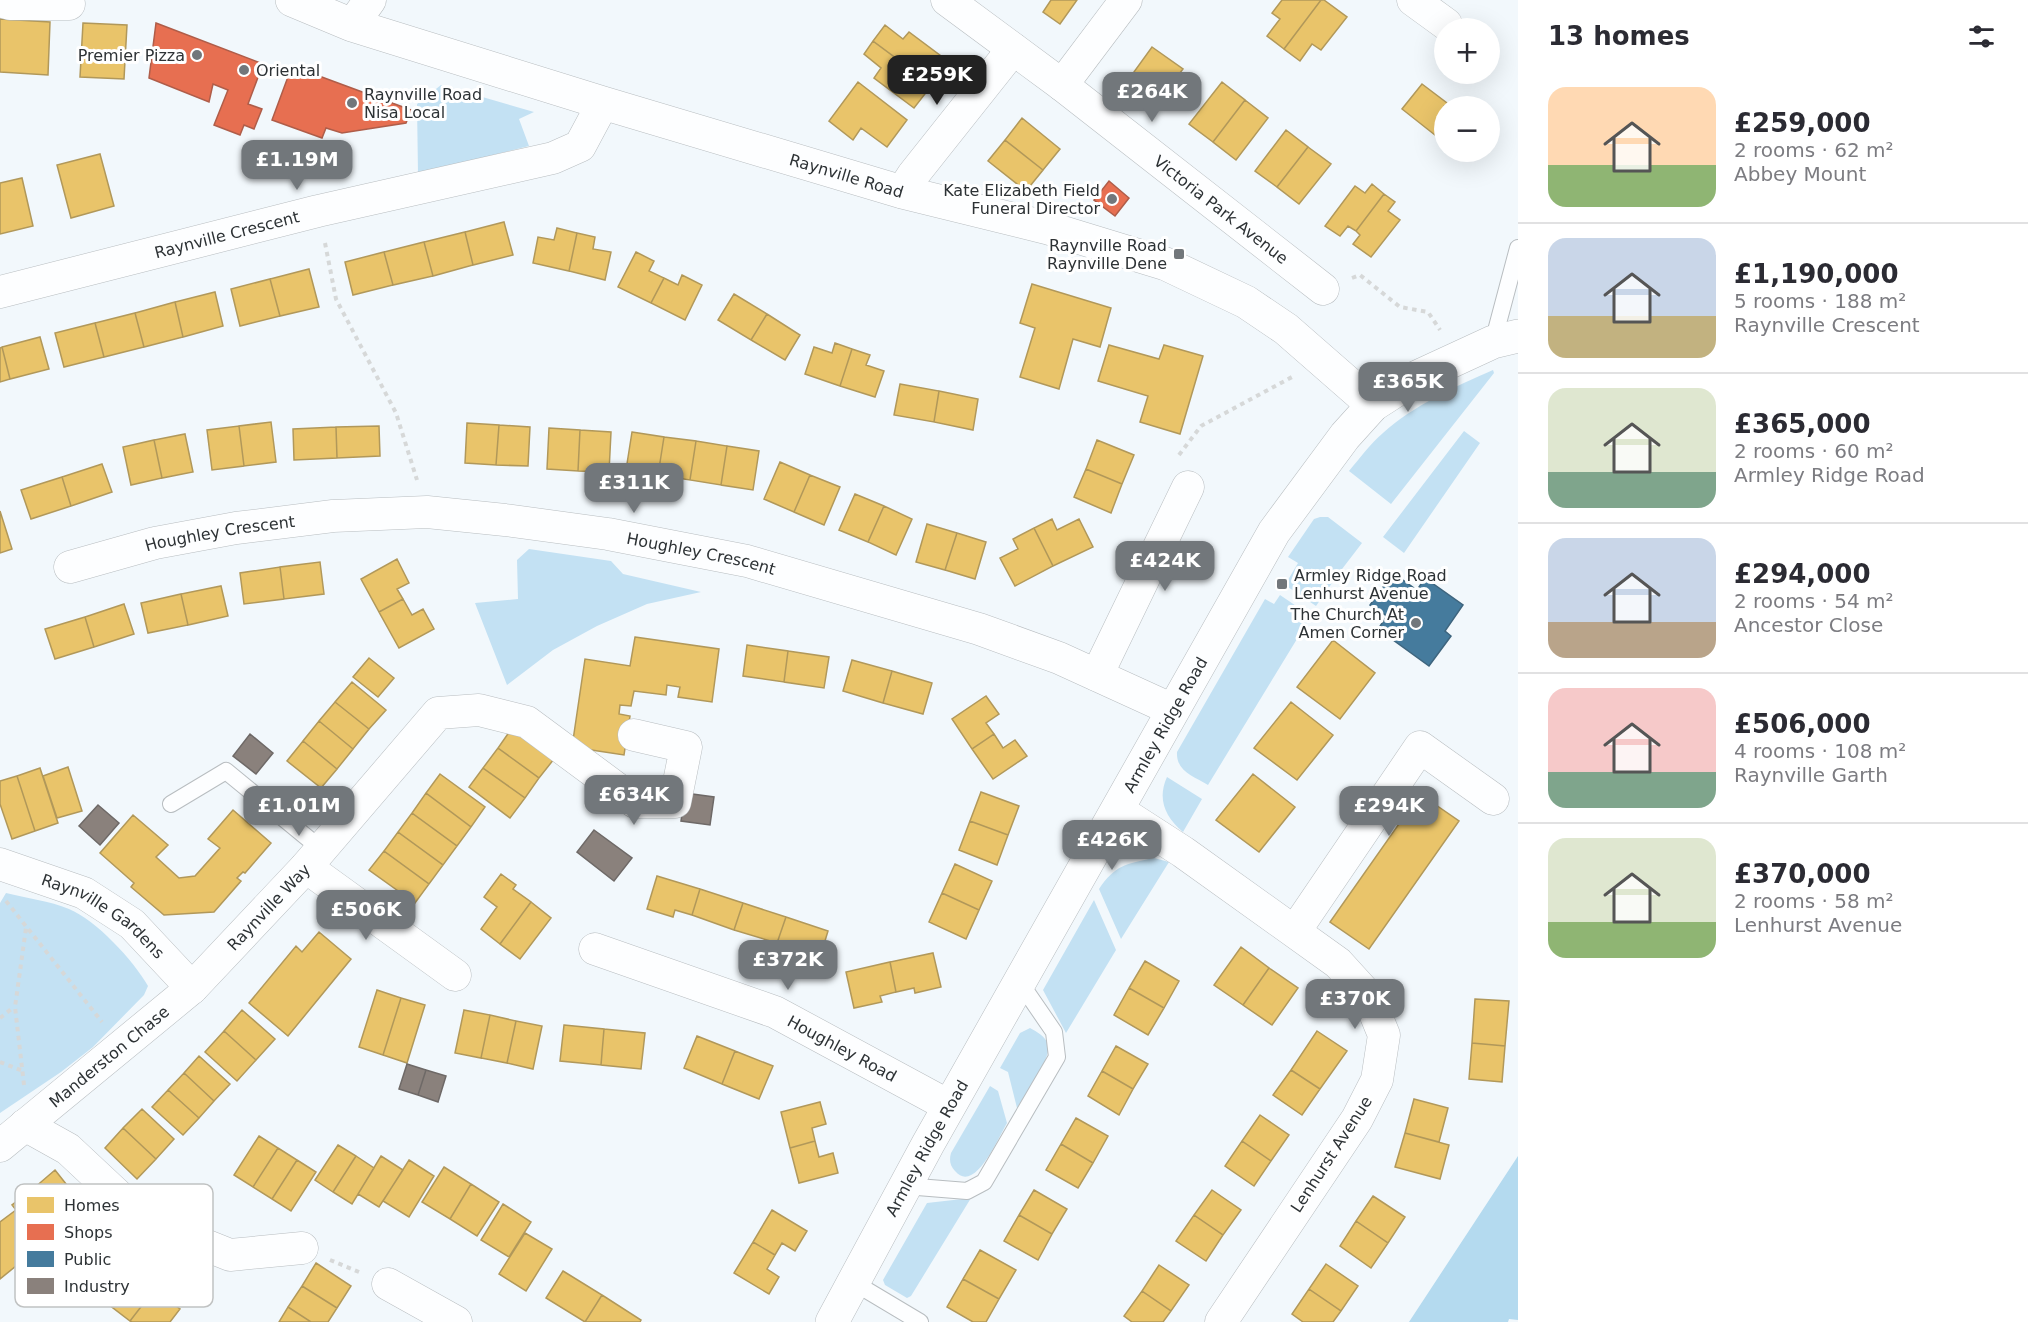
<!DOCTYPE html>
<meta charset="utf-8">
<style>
:root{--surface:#fff;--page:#f7f7f7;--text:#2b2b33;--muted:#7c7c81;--line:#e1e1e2;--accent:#72777b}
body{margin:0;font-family:"DejaVu Sans",sans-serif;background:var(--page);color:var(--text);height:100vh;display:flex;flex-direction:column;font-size:22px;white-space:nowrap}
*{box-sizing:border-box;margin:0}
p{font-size:20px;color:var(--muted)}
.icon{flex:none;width:33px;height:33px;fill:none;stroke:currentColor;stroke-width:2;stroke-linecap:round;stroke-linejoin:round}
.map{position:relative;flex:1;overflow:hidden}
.drawer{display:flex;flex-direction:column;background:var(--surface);width:510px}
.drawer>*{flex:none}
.tools{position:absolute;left:1434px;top:18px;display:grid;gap:12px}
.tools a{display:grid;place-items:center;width:66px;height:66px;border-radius:50%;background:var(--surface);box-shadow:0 6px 24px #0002;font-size:30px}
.price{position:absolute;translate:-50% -51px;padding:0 14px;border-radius:12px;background:var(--accent);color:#fff;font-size:20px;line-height:39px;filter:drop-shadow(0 2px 3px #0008)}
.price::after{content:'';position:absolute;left:50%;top:36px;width:18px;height:14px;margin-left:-9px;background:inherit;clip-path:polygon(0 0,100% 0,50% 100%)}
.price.current{background:#222;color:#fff}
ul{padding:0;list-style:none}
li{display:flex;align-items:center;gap:18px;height:150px;padding:0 30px}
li+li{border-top:2px solid var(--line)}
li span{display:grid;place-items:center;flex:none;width:168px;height:120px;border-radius:18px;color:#555}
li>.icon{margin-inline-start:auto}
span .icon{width:72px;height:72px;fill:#fffc;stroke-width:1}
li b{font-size:26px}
h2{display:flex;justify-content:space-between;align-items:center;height:72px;padding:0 30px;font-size:26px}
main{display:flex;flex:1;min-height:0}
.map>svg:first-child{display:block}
.green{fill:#c3e1f3}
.forest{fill:#b4daef}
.homes{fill:#e9c46a;stroke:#b1985a;stroke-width:1.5}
.shops{fill:#e76f51;stroke:#af5d49;stroke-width:1.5}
.public{fill:#457b9d;stroke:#3e657e;stroke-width:1.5}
.industry{fill:#8a817c;stroke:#6e6967;stroke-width:1.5}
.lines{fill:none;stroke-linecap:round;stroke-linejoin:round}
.lane-casing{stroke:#b8bdc0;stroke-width:18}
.street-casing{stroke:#b8bdc0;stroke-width:33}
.secondary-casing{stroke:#b8bdc0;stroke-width:34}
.path{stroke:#d6d8d8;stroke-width:4;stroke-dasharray:4.5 4.5;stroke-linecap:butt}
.lane{stroke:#fdfeff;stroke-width:16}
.street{stroke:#fdfeff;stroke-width:32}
.secondary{stroke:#fdfeff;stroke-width:33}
.poi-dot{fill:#72777b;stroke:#fff;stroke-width:2}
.labels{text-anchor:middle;stroke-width:6;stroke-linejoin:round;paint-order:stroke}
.poi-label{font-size:16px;fill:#2d3235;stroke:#fff;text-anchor:end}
.street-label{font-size:16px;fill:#2d3235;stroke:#fff}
.key{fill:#fff;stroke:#c0c2c2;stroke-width:1.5}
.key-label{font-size:16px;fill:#2d3235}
</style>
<main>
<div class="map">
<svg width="1518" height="1322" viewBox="0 0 1518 1322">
<rect width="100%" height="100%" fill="#f2f8fc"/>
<path class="green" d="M441 85 534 112 519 119 529 146 418 174 417 104Z
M1493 370 1494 373 1391 504 1349 471C1360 458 1370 444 1383 433 1411 407 1458 385 1493 370Z
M1464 431 1480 443 1404 553 1383 537Z
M1320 517H1328L1362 543 1339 573 1316 606 1285 585 1298 563 1288 557 1314 519Z
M529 549 611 561 623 574 701 592 647 604 597 626 553 650 507 685 475 603 518 599 517 560Z
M1280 595 1311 616 1208 785C1194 776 1176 772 1177 752L1265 599 1274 604Z
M1167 777 1202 799 1183 832C1165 817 1157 799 1167 777Z
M1154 858 1169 862 1121 939 1099 889C1115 865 1126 864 1154 858Z
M6 893C26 898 50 901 69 909 96 920 133 960 148 986L144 995 93 1047 61 1072 0 1113V903Z
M1094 900 1116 950 1066 1033 1043 990Z
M1030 1028C1037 1032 1045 1036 1048 1044 1052 1058 1025 1095 1017 1108L1008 1072 1000 1068 1020 1033Z
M990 1086 998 1091 1007 1123C999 1136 975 1195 955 1171 950 1166 949 1160 951 1153Z
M971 1198 911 1296 907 1298 885 1285 883 1280 927 1203Z"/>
<path class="forest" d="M1518 1156V1320L1509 1319 1508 1322H1409Z"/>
<path class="homes" d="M1051 0H1077L1060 24 1043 12Z
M1282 0H1321L1284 49 1267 36 1280 19 1272 13Z
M1321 0H1324L1347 17 1321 50 1312 44 1300 61 1284 49Z
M0 19 50 22 48 75 0 72Z
M83 23 127 25 124 79 80 77Z
M885 25 903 39 909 32 949 62 932 85 873 41Z
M873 41 932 85 914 108 874 78 881 68 864 54Z
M1152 47 1183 69 1161 98 1131 76Z
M858 82 907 120 887 147 861 128 853 140 829 121Z
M1222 82 1245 100 1213 142 1189 124Z
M1422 84 1451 106H1444V133L1440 139 1402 109Z
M1245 100 1268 118 1236 160 1213 142Z
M1022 118 1060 149 1043 170 1005 140Z
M1286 130 1308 147 1277 187 1255 171Z
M1005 140 1043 170 1026 191 988 161Z
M1308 147 1331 164 1299 204 1277 187Z
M100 154 114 206 71 218 57 165Z
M22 178 33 226 0 234V183Z
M1372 184 1384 194 1356 231 1348 226 1340 236 1325 226 1355 186 1365 193Z
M1384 194 1395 202 1388 211 1400 220 1371 257 1353 244 1360 235 1356 231Z
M504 222 513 255 473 265 465 232Z
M557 228 577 233 569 271 533 263 538 237 554 240Z
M465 232 473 265 433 276 424 242Z
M577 233 595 237 593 249 611 252 605 280 569 271Z
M424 242 433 276 393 285 384 252Z
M384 252 393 285 353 295 345 262Z
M636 252 654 261 649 271 664 278 651 303 618 287Z
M309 269 319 307 280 316 270 279Z
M682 275 702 285 685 320 651 303 664 278 678 285Z
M270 279 280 316 240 326 231 289Z
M1032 284 1111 308 1100 347 1073 339 1059 389 1020 377 1035 328 1020 323Z
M215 292 223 326 183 337 175 302Z
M734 294 767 314 751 340 718 320Z
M175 302 183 337 144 347 135 313Z
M135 313 144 347 104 357 95 323Z
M767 314 800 335 785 360 751 340Z
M95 323 104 357 64 367 55 333Z
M40 337 49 369 10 379 2 347Z
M835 343 852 349 840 386 805 374 814 347 832 353Z
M1109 345 1159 359 1164 345 1203 356 1180 434 1140 422 1148 396 1098 381Z
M2 347 10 379 0 382V348Z
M852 349 870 355 866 365 884 371 875 397 840 386Z
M900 384 939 391 934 422 894 415Z
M939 391 978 399 973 430 934 422Z
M271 422 276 462 244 466 239 426Z
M467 423 499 425 496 465 465 463Z
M499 425 530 427 528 466 496 465Z
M239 426 244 466 212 470 207 430Z
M379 426 380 456 337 458 336 427Z
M336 427 337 458 294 460 293 429Z
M549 428 580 430 578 471 547 469Z
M580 430 611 432 609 472 578 471Z
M632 432 664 437 658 475 626 470Z
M185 434 193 472 162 478 154 440Z
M664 437 696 441 690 480 658 475Z
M154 440 162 478 131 485 123 447Z
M1097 440 1134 455 1122 484 1086 469Z
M696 441 727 446 721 485 690 480Z
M727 446 759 451 753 490 721 485Z
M780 462 810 475 794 512 764 499Z
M102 464 112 492 71 506 62 477Z
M1086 469 1122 484 1111 513 1074 497Z
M810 475 840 487 824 525 794 512Z
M62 477 71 506 31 519 21 490Z
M855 494 884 506 868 542 839 530Z
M884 506 912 519 896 555 868 542Z
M0 511 12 549 0 553Z
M1052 519 1057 530 1079 519 1093 547 1053 566 1034 528Z
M927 524 957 533 945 570 916 562Z
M1034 528 1053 566 1015 586 1000 558 1018 549 1013 539Z
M957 533 986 542 975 579 945 570Z
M397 559 409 583 397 589 403 599 379 612 361 579Z
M320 562 324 594 284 599 280 567Z
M280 567 284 599 244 604 240 573Z
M221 586 228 616 188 625 181 594Z
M181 594 188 625 148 633 141 603Z
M403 599 412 615 423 609 434 629 399 648 379 612Z
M124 604 134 634 94 647 85 617Z
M85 617 94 647 55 659 45 629Z
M635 637 719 649 712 702 678 697 680 687 667 685 666 695 634 691 631 706 620 705 619 714 630 716 624 755 572 747 585 659 630 666Z
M1333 640 1375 673 1340 719 1297 687Z
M747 645 788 651 784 682 743 676Z
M788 651 829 657 824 688 784 682Z
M369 658 394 678 378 697 353 677Z
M852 660 892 671 883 703 843 691Z
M892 671 932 683 923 714 883 703Z
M352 682 386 710 369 729 335 702Z
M986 696 999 714 986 723 994 734 972 749 952 719Z
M335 702 369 729 353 749 319 721Z
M1291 702 1333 735 1297 780 1254 748Z
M319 721 353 749 337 769 303 741Z
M512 728 554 759 539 778 498 748Z
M994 734 1003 748 1015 740 1027 756 993 779 972 749Z
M303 741 337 769 321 788 287 761Z
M498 748 539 778 525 798 483 768Z
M68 767 82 811 57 818 43 776Z
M40 768 58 823 35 831 17 776Z
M483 768 525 798 510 818 469 787Z
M440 774 485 807 471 827 426 793Z
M1253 774 1295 807 1259 852 1216 820Z
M17 776 35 831 12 839 0 804V781Z
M981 792 1019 806 1008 835 970 821Z
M426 793 471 827 457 846 412 813Z
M1420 794 1459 821 1369 949 1330 922Z
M233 810 271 843 245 873 243 872 237 878 241 881 214 912 164 915 131 887 134 883 100 853 133 815 168 845 156 857 179 878 195 876 220 848 208 839Z
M412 813 457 846 443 865 398 832Z
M970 821 1008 835 997 865 959 850Z
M398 832 443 865 429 884 384 851Z
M384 851 429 884 415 903 369 870Z
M955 864 992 881 979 910 942 893Z
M501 874 516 885 513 889 531 902 500 944 481 929 497 907 484 897Z
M657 876 700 889 692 915 675 910 673 917 647 909Z
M700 889 743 903 734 930 692 915Z
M942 893 979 910 966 939 929 922Z
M531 902 551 918 520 959 500 944Z
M743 903 786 917 777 943 734 930Z
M786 917 828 931 818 964 790 955 792 948 777 943Z
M319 932 351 959 288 1036 249 1003 296 946 302 952Z
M1241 947 1269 968 1243 1005 1214 985Z
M933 953 941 987 915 993 914 988 896 992 890 962Z
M1145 961 1179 981 1164 1008 1129 988Z
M890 962 896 992 880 996 882 1002 854 1008 846 972Z
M1269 968 1298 988 1272 1025 1243 1005Z
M1129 988 1164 1008 1148 1035 1114 1015Z
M377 990 401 998 383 1055 359 1047Z
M401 998 425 1005 407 1063 383 1055Z
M1475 999 1509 1001 1505 1046 1472 1043Z
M242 1010 275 1039 256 1060 224 1031Z
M464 1010 490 1015 481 1058 455 1053Z
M490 1015 516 1021 507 1063 481 1058Z
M516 1021 542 1026 533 1069 507 1063Z
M564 1025 604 1029 601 1065 560 1061Z
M604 1029 645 1033 641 1069 601 1065Z
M224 1031 256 1060 237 1081 205 1052Z
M1317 1031 1347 1051 1320 1089 1291 1070Z
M697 1036 735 1051 722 1084 684 1068Z
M1472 1043 1505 1046 1502 1082 1469 1079Z
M1116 1046 1148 1064 1133 1089 1102 1071Z
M735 1051 773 1066 759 1099 722 1084Z
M199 1056 230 1084 214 1101 184 1073Z
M1291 1070 1320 1089 1302 1115 1273 1095Z
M1102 1071 1133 1089 1119 1115 1088 1096Z
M184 1073 214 1101 199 1118 168 1090Z
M168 1090 199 1118 183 1135 152 1107Z
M1414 1099 1448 1108 1439 1142 1405 1133Z
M820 1102 826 1124 812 1128 815 1141 790 1148 781 1112Z
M142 1109 174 1139 156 1159 123 1128Z
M1260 1115 1289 1135 1271 1161 1242 1141Z
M1076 1118 1108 1136 1093 1163 1061 1144Z
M123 1128 156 1159 137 1179 105 1148Z
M1405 1133 1449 1145 1440 1179 1395 1167Z
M259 1136 278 1148 253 1187 234 1175Z
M815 1141 819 1157 833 1153 838 1173 799 1183 790 1148Z
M1242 1141 1271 1161 1254 1186 1225 1166Z
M1061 1144 1093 1163 1078 1188 1046 1170Z
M338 1145 356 1156 333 1192 315 1180Z
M278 1148 297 1160 272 1199 253 1187Z
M356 1156 374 1168 352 1204 333 1192Z
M381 1156 403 1170 379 1207 358 1194Z
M297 1160 316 1172 291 1211 272 1199Z
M409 1160 434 1176 409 1217 383 1201Z
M444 1167 471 1184 450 1219 422 1202Z
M55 1170 82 1204 60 1221 34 1188Z
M471 1184 499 1202 477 1236 450 1219Z
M34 1188 60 1221 38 1238 12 1205Z
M1034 1190 1067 1209 1052 1234 1019 1215Z
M1212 1190 1241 1210 1223 1235 1194 1215Z
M1373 1196 1405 1217 1388 1243 1356 1221Z
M503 1204 531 1222 509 1257 481 1240Z
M16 1210 43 1244 0 1279V1222Z
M772 1210 807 1231 795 1251 782 1243 775 1255 753 1242Z
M1019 1215 1052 1234 1038 1260 1004 1241Z
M1194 1215 1223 1235 1206 1261 1176 1241Z
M1356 1221 1388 1243 1371 1268 1340 1246Z
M525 1233 552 1249 526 1291 499 1274Z
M753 1242 775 1255 767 1269 779 1277 769 1294 734 1273Z
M980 1250 1016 1270 999 1299 963 1279Z
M316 1263 351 1286 337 1308 302 1286Z
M1326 1264 1358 1286 1341 1311 1309 1289Z
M1159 1265 1189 1285 1171 1311 1142 1291Z
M128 1270 154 1290 130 1321 104 1301Z
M563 1271 602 1295 585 1322 546 1298Z
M963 1279 999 1299 986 1322H973L947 1307Z
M302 1286 337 1308 328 1322H311L288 1307Z
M1309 1289 1341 1311 1333 1322H1303L1292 1314Z
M154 1290 180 1309 170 1322H132L130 1321Z
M1142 1291 1171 1311 1163 1322H1132L1124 1316Z
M602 1295 641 1320 640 1322H585Z
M288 1307 311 1322H279Z"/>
<path class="shops" d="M156 23 263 64 248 104 262 109 254 129 244 125 240 135 214 125 228 90 213 84 209 102 149 78Z
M292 66 411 110 406 123 342 133 326 128 322 138 272 120Z
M1109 181 1129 198 1115 216 1094 200Z"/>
<path class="public" d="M1393 573 1417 590 1425 578 1463 605 1445 631 1451 636 1429 666 1378 629 1387 616 1370 605Z"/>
<path class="industry" d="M250 734 273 753 256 774 233 756Z
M685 793 714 797 710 825 681 821Z
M98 805 119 823 100 845 79 826Z
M594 830 632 858 614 881 577 852Z
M407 1064 426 1070 418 1095 399 1089Z
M426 1070 446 1076 438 1102 418 1095Z"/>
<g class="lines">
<g class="lane-casing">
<path id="lane" d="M1493 342 1518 248
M171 804 226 771 321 849
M905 1186 967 1191 984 1182 1057 1057 1054 1032 1019 981
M853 1282 920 1322"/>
</g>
<g class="street-casing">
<g id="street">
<path id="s1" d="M947 0 1062 85 1323 289"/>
<path d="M1413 0 1446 24"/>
<path d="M0 1 10 4H69"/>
<path d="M352 25 370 0"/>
<path d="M1062 85 1126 0"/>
<path d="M902 192 913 175 1013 49"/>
<path id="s2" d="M0 292 318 211 553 158 580 146 603 103"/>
<path id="s3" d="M70 567 155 543 236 528 333 516 427 512 505 520 608 534 747 561 979 629 1059 658 1173 710"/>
<path d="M1097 675 1188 487"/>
<path d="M1118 810 1183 852 1338 963 1368 996 1384 1035 1377 1080 1357 1119 1221 1322"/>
<path id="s4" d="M0 864 84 893 132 924 192 988"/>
<path d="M306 867 455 975"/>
<path d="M1295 931 1420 747 1493 799"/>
<path id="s5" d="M595 949 775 1012 949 1106"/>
<path d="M25 1125 68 1149 145 1221 230 1255 302 1248"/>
<path id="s6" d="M0 1146 192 988 306 867 438 713 479 710 527 722 635 802H675L686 747 634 735"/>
<path d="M388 1284 456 1322"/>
</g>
</g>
<g class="secondary-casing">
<g id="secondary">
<path id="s7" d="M292 0 352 25 603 103 902 192 1048 228 1166 264 1246 302 1286 329 1373 405"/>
<path id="s8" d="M832 1322 928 1144 1274 532 1345 436 1373 405 1415 378 1493 342 1518 336"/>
</g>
</g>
<path class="path" d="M325 243 336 299 396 413 417 480
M1352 278 1360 275 1400 307 1428 312 1440 330
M1179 455 1201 426 1292 377
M6 901 102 1022
M0 1018 14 1007
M0 1062 23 1071
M24 1085 15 1007 26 928
M330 1260 359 1272"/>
<use href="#lane" class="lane"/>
<use href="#street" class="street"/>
<use href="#secondary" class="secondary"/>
</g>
<g class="poi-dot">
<circle cx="197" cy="55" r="6"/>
<circle cx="244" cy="70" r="6"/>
<circle cx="352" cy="103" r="6"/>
<circle cx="1112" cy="199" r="6"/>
<rect x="1173" y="248" width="12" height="12" rx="3"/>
<rect x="1276" y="578" width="12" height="12" rx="3"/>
<circle cx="1416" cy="623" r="6"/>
</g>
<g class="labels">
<g class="poi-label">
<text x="185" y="61">Premier Pizza</text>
<text x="256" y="76" text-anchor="start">Oriental</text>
<text x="364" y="100" text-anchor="start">Raynville Road<tspan x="364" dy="18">Nisa Local</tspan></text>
<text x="1100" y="196">Kate Elizabeth Field<tspan x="1100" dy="18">Funeral Director</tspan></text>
<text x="1167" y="251">Raynville Road<tspan x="1167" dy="18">Raynville Dene</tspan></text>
<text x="1294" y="581" text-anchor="start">Armley Ridge Road<tspan x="1294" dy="18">Lenhurst Avenue</tspan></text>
<text x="1404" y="620">The Church At<tspan x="1404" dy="18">Amen Corner</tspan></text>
</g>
<g class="street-label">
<text dy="6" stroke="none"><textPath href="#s7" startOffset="582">Raynville Road</textPath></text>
<text dy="6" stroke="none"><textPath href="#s1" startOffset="345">Victoria Park Avenue</textPath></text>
<text dy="6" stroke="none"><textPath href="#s2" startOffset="234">Raynville Crescent</textPath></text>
<text dy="6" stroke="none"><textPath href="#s3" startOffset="154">Houghley Crescent</textPath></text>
<text dy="6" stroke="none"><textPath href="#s3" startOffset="640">Houghley Crescent</textPath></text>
<text dy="6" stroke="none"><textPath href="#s8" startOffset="684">Armley Ridge Road</textPath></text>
<text dy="6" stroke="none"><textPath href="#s6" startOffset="360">Raynville Way</textPath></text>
<text dy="6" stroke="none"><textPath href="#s4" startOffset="117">Raynville Gardens</textPath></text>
<text dy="6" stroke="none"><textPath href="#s5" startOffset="267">Houghley Road</textPath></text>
<text dy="6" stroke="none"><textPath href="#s6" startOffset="141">Manderston Chase</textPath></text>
<text dy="6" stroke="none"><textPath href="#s8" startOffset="198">Armley Ridge Road</textPath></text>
<text transform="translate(1331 1154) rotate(-57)" y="6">Lenhurst Avenue</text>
</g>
</g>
<rect x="15" y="1184" width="198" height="123" rx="9" class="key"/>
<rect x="27" y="1197" width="27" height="16" fill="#e9c46a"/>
<rect x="27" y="1224" width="27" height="16" fill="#e76f51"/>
<rect x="27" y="1251" width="27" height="16" fill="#457b9d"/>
<rect x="27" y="1278" width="27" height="16" fill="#8a817c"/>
<g class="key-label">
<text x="64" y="1211">Homes</text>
<text x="64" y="1238">Shops</text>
<text x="64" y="1265">Public</text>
<text x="64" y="1292">Industry</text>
</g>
</svg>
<div class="tools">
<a>+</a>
<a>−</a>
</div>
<b class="price current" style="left:937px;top:106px">£259K</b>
<b class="price" style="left:1152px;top:123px">£264K</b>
<b class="price" style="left:297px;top:191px">£1.19M</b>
<b class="price" style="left:1408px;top:413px">£365K</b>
<b class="price" style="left:634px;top:514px">£311K</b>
<b class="price" style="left:1165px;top:592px">£424K</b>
<b class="price" style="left:634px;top:826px">£634K</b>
<b class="price" style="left:299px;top:837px">£1.01M</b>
<b class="price" style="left:1389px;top:837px">£294K</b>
<b class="price" style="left:1112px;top:871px">£426K</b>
<b class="price" style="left:366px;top:941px">£506K</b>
<b class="price" style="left:788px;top:991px">£372K</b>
<b class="price" style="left:1355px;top:1030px">£370K</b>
</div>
<section class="drawer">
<h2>13 homes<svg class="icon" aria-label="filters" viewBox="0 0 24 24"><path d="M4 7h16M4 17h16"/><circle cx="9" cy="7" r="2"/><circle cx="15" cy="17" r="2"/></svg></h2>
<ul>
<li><span style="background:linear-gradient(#ffd9b3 65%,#8fb573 0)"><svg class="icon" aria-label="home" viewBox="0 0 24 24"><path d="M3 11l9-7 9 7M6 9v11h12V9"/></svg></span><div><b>£259,000</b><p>2 rooms · 62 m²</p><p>Abbey Mount</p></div></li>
<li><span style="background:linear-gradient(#c9d6e8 65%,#c2b280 0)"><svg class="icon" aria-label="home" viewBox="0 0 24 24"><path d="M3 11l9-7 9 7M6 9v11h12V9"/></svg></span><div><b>£1,190,000</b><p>5 rooms · 188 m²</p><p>Raynville Crescent</p></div></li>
<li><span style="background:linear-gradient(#dfe7d0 70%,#7fa58c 0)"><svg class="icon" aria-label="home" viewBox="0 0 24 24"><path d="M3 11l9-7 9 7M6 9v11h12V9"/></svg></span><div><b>£365,000</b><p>2 rooms · 60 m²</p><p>Armley Ridge Road</p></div></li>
<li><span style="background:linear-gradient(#c9d6e8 70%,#b9a48a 0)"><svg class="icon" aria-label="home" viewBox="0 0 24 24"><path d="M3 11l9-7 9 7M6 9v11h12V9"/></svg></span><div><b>£294,000</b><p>2 rooms · 54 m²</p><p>Ancestor Close</p></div></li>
<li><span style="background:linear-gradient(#f6c9c9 70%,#7fa58c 0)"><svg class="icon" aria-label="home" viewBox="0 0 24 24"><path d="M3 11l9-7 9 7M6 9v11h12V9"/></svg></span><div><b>£506,000</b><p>4 rooms · 108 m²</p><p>Raynville Garth</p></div></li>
<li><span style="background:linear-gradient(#dfe7d0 70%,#8fb573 0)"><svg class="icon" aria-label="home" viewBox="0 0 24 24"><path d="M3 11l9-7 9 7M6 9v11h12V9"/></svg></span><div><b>£370,000</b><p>2 rooms · 58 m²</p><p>Lenhurst Avenue</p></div></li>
</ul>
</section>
</main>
